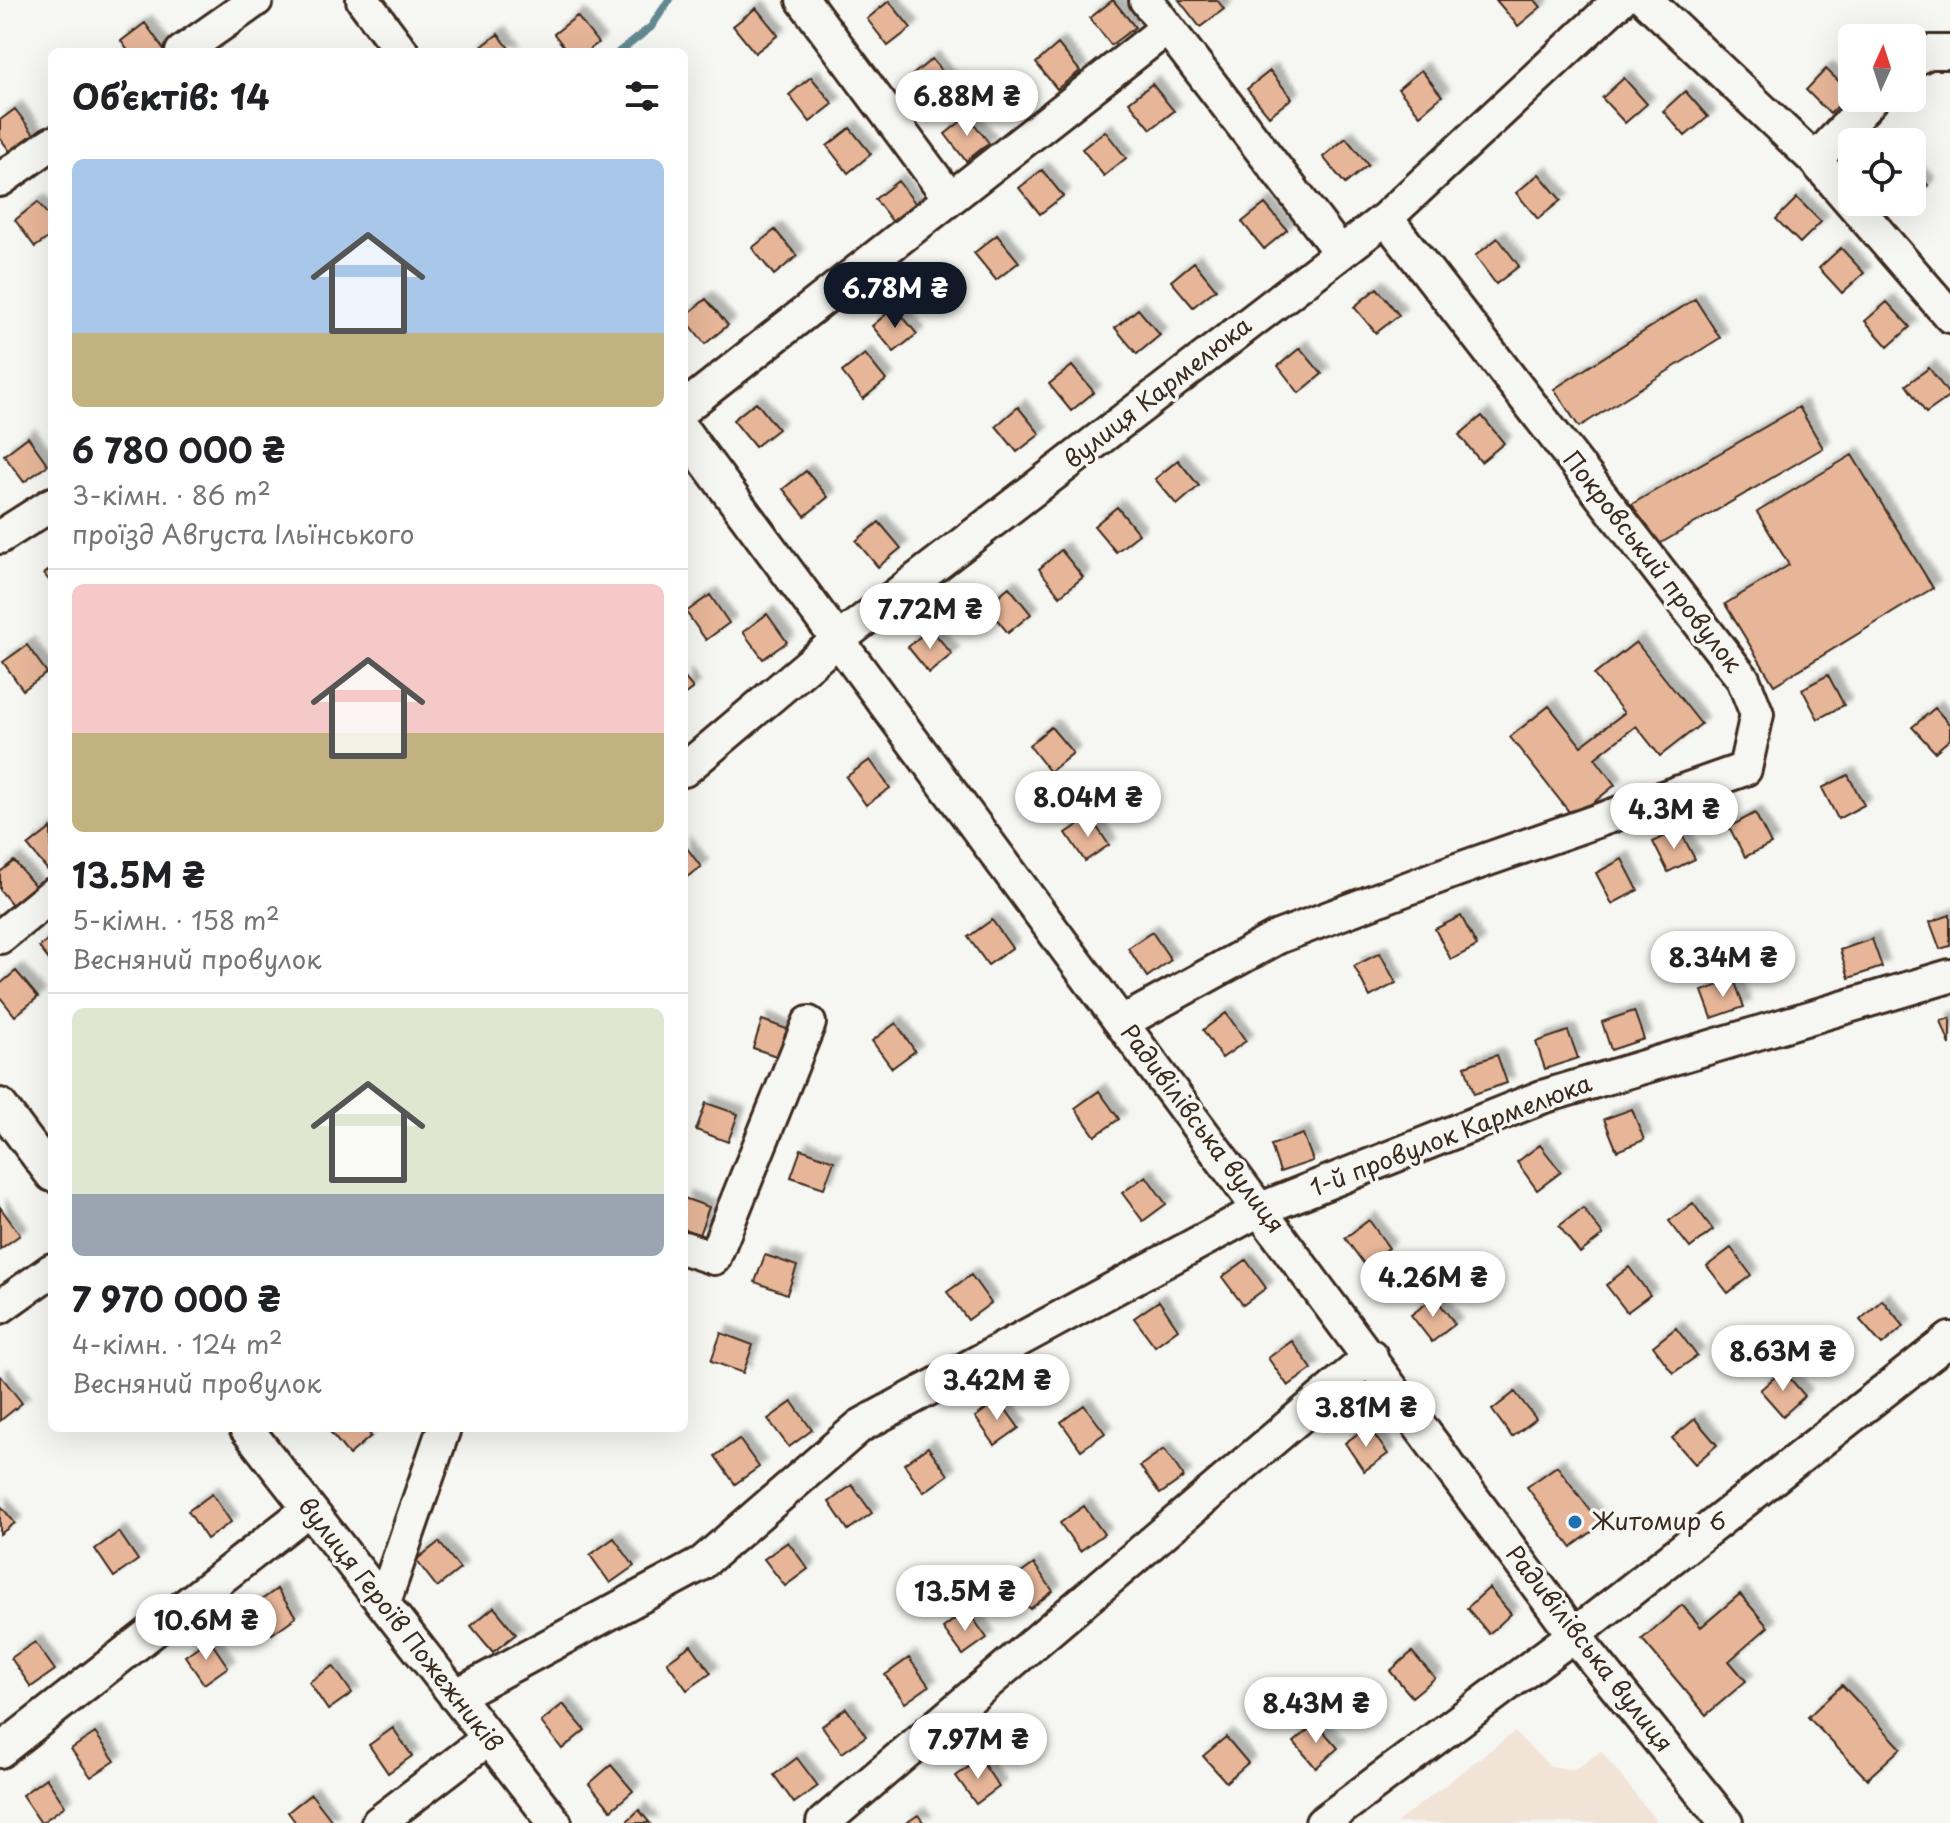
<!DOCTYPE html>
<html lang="uk">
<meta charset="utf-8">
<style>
:root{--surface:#fff;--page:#f6f6f6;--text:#202124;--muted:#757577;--line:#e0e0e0;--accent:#111827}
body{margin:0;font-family:"Playpen Sans",sans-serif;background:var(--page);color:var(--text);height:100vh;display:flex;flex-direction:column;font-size:30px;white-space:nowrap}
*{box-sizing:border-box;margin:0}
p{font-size:26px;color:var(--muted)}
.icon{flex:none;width:44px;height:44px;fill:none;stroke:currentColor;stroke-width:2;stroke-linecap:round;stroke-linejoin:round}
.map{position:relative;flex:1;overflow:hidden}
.sheet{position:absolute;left:48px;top:48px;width:640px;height:1384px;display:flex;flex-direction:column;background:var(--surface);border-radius:12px;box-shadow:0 8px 32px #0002}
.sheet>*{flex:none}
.needle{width:52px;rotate:3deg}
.tools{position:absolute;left:1838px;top:24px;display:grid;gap:16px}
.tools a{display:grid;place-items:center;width:88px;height:88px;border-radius:12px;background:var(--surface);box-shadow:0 8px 32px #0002;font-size:40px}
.price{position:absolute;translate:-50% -68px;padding:0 18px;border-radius:28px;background:#fff;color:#222;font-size:26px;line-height:52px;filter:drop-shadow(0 2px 4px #0008)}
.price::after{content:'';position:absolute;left:50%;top:48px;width:24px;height:18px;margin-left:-12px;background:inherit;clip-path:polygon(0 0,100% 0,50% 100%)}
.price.on{background:var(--accent);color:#fff}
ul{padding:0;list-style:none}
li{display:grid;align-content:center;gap:16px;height:424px;padding:0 24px}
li+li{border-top:2px solid var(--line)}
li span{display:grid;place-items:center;height:248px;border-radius:12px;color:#555}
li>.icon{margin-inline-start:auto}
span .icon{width:144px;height:144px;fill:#fffc;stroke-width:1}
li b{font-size:34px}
h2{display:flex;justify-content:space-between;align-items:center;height:96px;padding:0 24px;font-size:34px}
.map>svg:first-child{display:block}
.built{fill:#f2e3d7}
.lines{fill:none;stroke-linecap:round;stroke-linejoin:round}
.stream{stroke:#648892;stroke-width:8}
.building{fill:#e7b699;stroke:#3b2a1e;stroke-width:2;filter:url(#shadow)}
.minor-casing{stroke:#3b2a1e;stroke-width:38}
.minor{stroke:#f6f6f2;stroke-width:32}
.poi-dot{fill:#1f6fb2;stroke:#f6f6f2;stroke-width:3}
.labels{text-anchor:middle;stroke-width:7;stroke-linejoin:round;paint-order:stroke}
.street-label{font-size:24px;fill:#3b2a1e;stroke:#f6f6f2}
.poi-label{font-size:24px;fill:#3b2a1e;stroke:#f6f6f2;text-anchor:start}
</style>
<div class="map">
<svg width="1950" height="1823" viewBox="0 0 1950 1823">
<defs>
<filter id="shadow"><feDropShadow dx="7" dy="-7" stdDeviation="2" flood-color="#0004"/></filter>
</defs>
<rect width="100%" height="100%" fill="#f6f6f2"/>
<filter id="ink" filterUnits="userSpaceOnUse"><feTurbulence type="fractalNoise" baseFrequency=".0125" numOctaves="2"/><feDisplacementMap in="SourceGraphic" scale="16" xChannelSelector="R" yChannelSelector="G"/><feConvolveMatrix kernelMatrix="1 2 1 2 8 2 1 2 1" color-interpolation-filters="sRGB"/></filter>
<g filter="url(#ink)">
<path class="built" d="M1514 1732 1550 1766 1575 1770 1601 1751 1658 1823H1396Z"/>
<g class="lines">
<path class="stream" d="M619 52 651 27 669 0"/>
</g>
<path class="building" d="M1113 0 1135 27 1111 45 1090 18Z
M1179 0H1217L1224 9 1200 27Z
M1496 0H1535L1541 7 1518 26Z
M889 1 911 28 888 46 867 19Z
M756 8 778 35 755 53 733 26Z
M577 16 598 43 586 52H568L554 34Z
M145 23 165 51 164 52H129L121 41Z
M498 34 512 52H475Z
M1058 44 1080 71 1057 89 1036 63Z
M932 59 954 86 931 105 910 77Z
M1826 69 1851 93 1830 114 1806 90Z
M1421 70 1442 96 1420 115 1398 89Z
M1270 71 1292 98 1269 116 1247 89Z
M811 77 833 104 810 122 789 95Z
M1624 78 1647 104 1625 123 1602 98Z
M1152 84 1174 111 1151 129 1129 102Z
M1685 91 1708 117 1685 136 1663 111Z
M15 109 36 137 12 154 0 138V120Z
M968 116 989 143 966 161 945 134Z
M850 128 871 154 848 173 827 146Z
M1105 131 1126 158 1104 176 1082 149Z
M1346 138 1368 165 1345 184 1323 157Z
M1912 169 1928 185 1912 201Z
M1042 170 1063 196 1040 214 1019 188Z
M1539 174 1561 200 1538 219 1516 193Z
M898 181 919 208 896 226 875 199Z
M1797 198 1821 222 1800 243 1776 219Z
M38 202 52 221V235L35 247 15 220Z
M1265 204 1287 230 1264 249 1242 222Z
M775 230 797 256 774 275 752 248Z
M997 235 1019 262 996 280 974 253Z
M1498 238 1519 266 1496 284 1475 256Z
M1841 248 1864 273 1842 293 1819 268Z
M1194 262 1216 289 1193 307 1171 281Z
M1377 288 1399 315 1376 333 1354 307Z
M706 299 728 325 705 344 684 317Z
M1695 299 1720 338 1579 427 1554 389Z
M1887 302 1910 327 1888 347 1865 321Z
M895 307 917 334 894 352 872 326Z
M1138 309 1160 335 1137 354 1115 328Z
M1300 348 1322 374 1299 393 1278 366Z
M865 354 886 380 863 399 842 372Z
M1072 366 1094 392 1071 411 1049 384Z
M1929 368 1950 396 1926 413 1906 385Z
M756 402 778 429 755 447 733 420Z
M1018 407 1040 434 1017 452 996 426Z
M1799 407 1823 448 1656 546 1632 504Z
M1482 416 1504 443 1481 462 1459 435Z
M28 437 48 465 24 482 4 455Z
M1852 455 1933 588 1774 685 1725 604 1789 565 1757 512Z
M1178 460 1199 486 1177 505 1155 479Z
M806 471 828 497 805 516 783 489Z
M1117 507 1139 534 1116 552 1094 526Z
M879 522 901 548 878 567 856 541Z
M1061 550 1083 577 1060 596 1039 569Z
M52 568V584L44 574Z
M1009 587 1031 614 1008 633 986 606Z
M710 595 729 623 706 640 686 612Z
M767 614 787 642 763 659 743 632Z
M930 628 952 654 929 673 908 647Z
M1636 642 1701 724 1660 756 1636 726 1595 758 1615 785 1574 818 1510 737 1549 706 1581 746 1624 713 1594 675Z
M27 645 47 673 23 690 3 662Z
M1828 675 1844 705 1818 719 1802 689Z
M684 677 693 688 684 695Z
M1935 708 1950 725V739L1935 752 1912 727Z
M1051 727 1073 753 1050 772 1029 745Z
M870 760 890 788 866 805 846 777Z
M1848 775 1864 805 1838 819 1822 788Z
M1755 813 1771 844 1745 857 1729 827Z
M1090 817 1109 845 1085 861 1066 833Z
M51 828 52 872 50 873 28 846Z
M1679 829 1695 859 1668 872 1653 842Z
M684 844 701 867 684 879Z
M1622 859 1638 890 1612 904 1596 873Z
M14 861 36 887 13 906 0 890V872Z
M1950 915V946L1940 949 1930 922Z
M1461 916 1477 946 1451 960 1435 929Z
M992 920 1012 948 988 965 968 937Z
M1152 932 1171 960 1147 977 1128 948Z
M52 937V964L39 947Z
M1872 939 1882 967 1849 978 1840 950Z
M1380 953 1396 983 1370 997 1354 966Z
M16 971 38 997 15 1016 0 997V984Z
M1734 980 1744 1007 1712 1018 1702 991Z
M1634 1011 1644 1039 1611 1050 1602 1022Z
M1226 1013 1246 1041 1222 1058 1203 1030Z
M1950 1018V1045L1941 1021Z
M762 1020 795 1032 785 1059 753 1048Z
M896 1023 915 1051 892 1068 872 1041Z
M1568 1031 1578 1058 1545 1069 1536 1042Z
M1497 1055 1507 1083 1474 1094 1465 1066Z
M1099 1091 1119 1119 1095 1136 1075 1108Z
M706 1103 738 1114 728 1142 696 1130Z
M1632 1109 1644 1140 1617 1151 1604 1119Z
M1303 1134 1313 1161 1280 1172 1271 1145Z
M1540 1145 1561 1172 1537 1190 1517 1162Z
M801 1149 834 1161 824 1188 791 1177Z
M1146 1176 1166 1204 1143 1221 1122 1193Z
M684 1198 709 1207 699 1235 684 1229Z
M1693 1203 1713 1230 1690 1248 1669 1221Z
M0 1207 20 1235 0 1249Z
M1583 1208 1603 1235 1580 1253 1559 1226Z
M1369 1220 1389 1248 1365 1265 1345 1238Z
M1731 1248 1751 1275 1728 1293 1707 1266Z
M765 1255 797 1266 787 1294 755 1282Z
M1246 1260 1266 1288 1243 1305 1222 1277Z
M1629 1267 1650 1295 1627 1312 1606 1285Z
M971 1275 991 1303 968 1320 947 1292Z
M1435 1297 1455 1324 1432 1342 1411 1315Z
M1882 1300 1904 1326 1882 1345 1860 1320Z
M1159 1301 1178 1329 1155 1346 1134 1318Z
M1676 1328 1697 1356 1673 1373 1653 1346Z
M721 1333 753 1345 743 1373 711 1361Z
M1292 1341 1312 1369 1288 1386 1268 1358Z
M1783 1370 1805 1396 1783 1416 1760 1390Z
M1 1376 22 1403 0 1421V1377Z
M1515 1392 1536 1419 1512 1437 1492 1410Z
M999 1400 1019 1428 995 1445 975 1417Z
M792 1402 812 1430 789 1447 768 1419Z
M1084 1405 1105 1433 1081 1450 1061 1422Z
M1695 1419 1717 1445 1695 1464 1672 1438Z
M1368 1426 1388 1454 1364 1471 1345 1443Z
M327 1428H365L371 1436 349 1455Z
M739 1439 759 1467 735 1484 715 1456Z
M928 1447 948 1475 924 1492 904 1464Z
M1164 1449 1184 1477 1160 1494 1140 1466Z
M1557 1466 1601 1525 1571 1547 1527 1487Z
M852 1485 872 1513 848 1530 829 1502Z
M212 1494 231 1522 207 1539 188 1511Z
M0 1505 15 1523 0 1534Z
M1084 1506 1104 1534 1080 1551 1060 1523Z
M119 1532 138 1560 114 1577 95 1549Z
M614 1538 634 1566 610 1583 590 1555Z
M439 1542 460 1569 437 1587 416 1560Z
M788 1542 808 1569 785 1586 764 1559Z
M1034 1564 1053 1591 1030 1609 1010 1581Z
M1489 1588 1511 1614 1489 1634 1467 1608Z
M277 1589 296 1617 272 1634 253 1606Z
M1740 1594 1768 1627 1729 1661 1746 1681 1706 1715 1642 1639 1682 1605 1701 1627Z
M494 1607 516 1634 493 1652 471 1626Z
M967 1610 987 1638 963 1655 943 1628Z
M209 1639 228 1667 204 1684 185 1656Z
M35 1642 55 1670 31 1687 11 1658Z
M691 1645 711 1673 687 1690 667 1662Z
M1412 1652 1435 1678 1412 1697 1390 1671Z
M909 1658 929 1686 905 1703 885 1675Z
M333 1666 352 1693 328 1710 309 1682Z
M1842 1685 1901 1748 1867 1779 1808 1717Z
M563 1704 585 1730 562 1749 541 1722Z
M846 1708 866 1736 842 1753 822 1726Z
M1316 1723 1338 1748 1316 1768 1294 1742Z
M393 1728 412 1756 388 1773 369 1745Z
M95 1733 115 1761 91 1777 71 1749Z
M1226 1737 1248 1763 1226 1782 1203 1756Z
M797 1758 818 1786 794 1803 774 1775Z
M980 1759 999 1787 976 1804 956 1776Z
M611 1765 633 1791 611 1810 589 1784Z
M46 1778 65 1806 41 1823 22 1795Z
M311 1794 332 1821 329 1823H296L288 1812Z
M639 1810 650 1823H625Z
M918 1815 924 1823H906Z"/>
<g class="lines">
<g class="minor-casing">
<path id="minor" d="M363 0 402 52
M803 0 949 197
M1146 0 1340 252
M1646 0 1815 160 1950 316
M182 52 256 0
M1912 60 1929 52H1950
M1815 160 1873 98
M0 180 52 143
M684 408 1167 28
M684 432 1574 1635 1726 1823
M0 537 52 504
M684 770 838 640 1386 218 1620 0
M0 937 52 895
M1123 1022 1278 937 1454 871 1745 769 1757 714 1743 679 1386 218
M0 1105 52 1175
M684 1248 714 1258 809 1023
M0 1307 52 1270
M246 1428 555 1823
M384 1602 444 1428
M455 1696 701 1564 860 1426 1261 1209 1542 1097 1950 976
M0 1751 309 1509
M378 1823 489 1738
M823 1823 1371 1356
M1322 1823 1574 1635 1950 1339"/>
</g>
<use href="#minor" class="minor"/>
</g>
</g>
<circle class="poi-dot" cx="1575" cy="1522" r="8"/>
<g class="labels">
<g class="street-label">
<text transform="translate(1158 393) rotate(-38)" y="8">вулиця Кармелюка</text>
<text transform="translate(1652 562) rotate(52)" y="8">Покровський провулок</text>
<text transform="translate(1202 1129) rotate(53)" y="8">Радивілівська вулиця</text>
<text transform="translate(1451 1136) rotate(-21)" y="8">1-й провулок Кармелюка</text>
<text transform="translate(400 1625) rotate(52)" y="8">вулиця Героїв Пожежників</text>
<text transform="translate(1589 1649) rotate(52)" y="8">Радивілівська вулиця</text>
</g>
<g class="poi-label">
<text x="1591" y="1530">Житомир 6</text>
</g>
</g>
</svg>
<div class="tools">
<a><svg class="needle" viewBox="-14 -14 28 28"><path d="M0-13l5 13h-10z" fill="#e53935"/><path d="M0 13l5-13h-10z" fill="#757577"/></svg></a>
<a><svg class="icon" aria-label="locate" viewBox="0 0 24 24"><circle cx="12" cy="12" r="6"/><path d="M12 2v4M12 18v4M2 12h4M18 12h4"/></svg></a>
</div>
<b class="price" style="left:967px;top:138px">6.88M ₴</b>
<b class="price on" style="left:895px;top:330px">6.78M ₴</b>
<b class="price" style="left:930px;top:651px">7.72M ₴</b>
<b class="price" style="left:1088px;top:839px">8.04M ₴</b>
<b class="price" style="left:1674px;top:851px">4.3M ₴</b>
<b class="price" style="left:1723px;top:999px">8.34M ₴</b>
<b class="price" style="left:1433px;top:1319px">4.26M ₴</b>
<b class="price" style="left:1783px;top:1393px">8.63M ₴</b>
<b class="price" style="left:997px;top:1422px">3.42M ₴</b>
<b class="price" style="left:1366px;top:1449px">3.81M ₴</b>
<b class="price" style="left:965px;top:1633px">13.5M ₴</b>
<b class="price" style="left:206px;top:1662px">10.6M ₴</b>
<b class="price" style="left:1316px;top:1745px">8.43M ₴</b>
<b class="price" style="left:978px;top:1781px">7.97M ₴</b>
<section class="sheet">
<h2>Об’єктів: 14<svg class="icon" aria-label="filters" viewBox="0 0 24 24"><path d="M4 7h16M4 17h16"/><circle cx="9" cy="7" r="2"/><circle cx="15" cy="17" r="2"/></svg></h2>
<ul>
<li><span style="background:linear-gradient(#a9c7e8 70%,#c2b280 0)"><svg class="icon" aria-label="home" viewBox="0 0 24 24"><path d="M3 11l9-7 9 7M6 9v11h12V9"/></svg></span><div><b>6 780 000 ₴</b><p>3-кімн. · 86 m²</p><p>проїзд Августа Ільїнського</p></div></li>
<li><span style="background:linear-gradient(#f6c9c9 60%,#c2b280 0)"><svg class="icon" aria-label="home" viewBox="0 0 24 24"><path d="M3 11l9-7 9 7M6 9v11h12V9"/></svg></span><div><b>13.5M ₴</b><p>5-кімн. · 158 m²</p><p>Весняний провулок</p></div></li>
<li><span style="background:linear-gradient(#dfe7d0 75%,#9aa5b1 0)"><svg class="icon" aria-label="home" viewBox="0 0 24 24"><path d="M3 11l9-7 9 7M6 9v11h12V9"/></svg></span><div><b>7 970 000 ₴</b><p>4-кімн. · 124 m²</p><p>Весняний провулок</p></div></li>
</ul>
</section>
</div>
